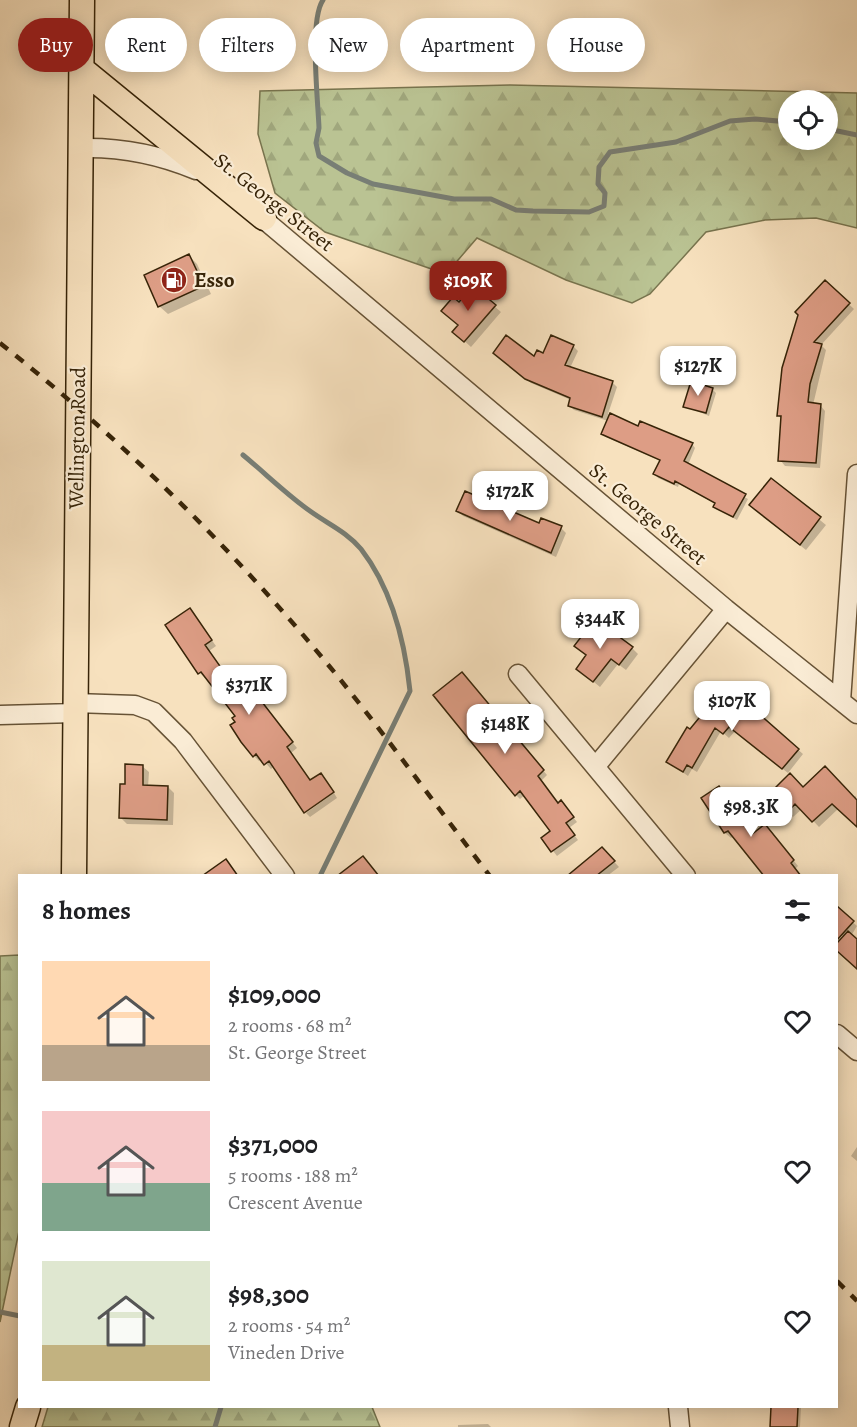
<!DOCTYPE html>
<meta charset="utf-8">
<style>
:root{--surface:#fff;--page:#f2f2f2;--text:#202124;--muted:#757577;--accent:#8f2418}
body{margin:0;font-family:Alegreya,serif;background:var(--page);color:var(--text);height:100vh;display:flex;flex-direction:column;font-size:22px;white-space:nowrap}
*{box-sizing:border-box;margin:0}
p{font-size:20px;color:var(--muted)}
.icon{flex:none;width:33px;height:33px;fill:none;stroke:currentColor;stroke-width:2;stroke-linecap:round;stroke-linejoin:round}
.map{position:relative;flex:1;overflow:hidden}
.panel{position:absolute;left:18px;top:874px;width:820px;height:534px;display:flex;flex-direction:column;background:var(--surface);border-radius:0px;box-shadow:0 3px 15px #0003}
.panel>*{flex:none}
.banner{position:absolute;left:18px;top:18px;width:822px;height:54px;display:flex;gap:12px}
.fabs{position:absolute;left:778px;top:90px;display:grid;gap:12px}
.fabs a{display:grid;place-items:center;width:60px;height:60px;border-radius:50%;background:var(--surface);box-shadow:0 3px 15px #0003;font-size:30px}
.price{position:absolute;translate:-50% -51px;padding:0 14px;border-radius:12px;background:#fff;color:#222;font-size:20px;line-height:39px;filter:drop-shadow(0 2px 3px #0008)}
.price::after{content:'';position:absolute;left:50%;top:36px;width:18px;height:14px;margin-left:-9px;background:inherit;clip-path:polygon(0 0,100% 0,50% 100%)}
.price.on{background:var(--accent);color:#fff}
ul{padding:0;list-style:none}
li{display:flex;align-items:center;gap:18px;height:150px;padding:0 24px}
li span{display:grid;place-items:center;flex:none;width:168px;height:120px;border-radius:0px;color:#555}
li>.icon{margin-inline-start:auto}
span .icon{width:72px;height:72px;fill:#fffc;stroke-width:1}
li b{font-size:26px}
h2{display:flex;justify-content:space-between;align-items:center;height:72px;padding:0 24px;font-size:26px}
.tag{padding:0 21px;border-radius:27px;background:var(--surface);box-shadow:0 3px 15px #0003;font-size:21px;line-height:54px}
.tag.on{background:var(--accent);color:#fff}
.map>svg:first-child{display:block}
.forest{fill:url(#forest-firs);stroke:#78744e;stroke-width:1.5;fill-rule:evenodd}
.shadow{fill:#0003}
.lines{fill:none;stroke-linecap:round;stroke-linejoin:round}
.stream{stroke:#787e75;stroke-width:5}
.building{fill:#dd9d85;stroke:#372408;stroke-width:1.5}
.minor-casing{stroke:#675336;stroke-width:21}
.major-casing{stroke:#372408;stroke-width:27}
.minor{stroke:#faecd5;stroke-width:18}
.major{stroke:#f7e1be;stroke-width:24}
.rail{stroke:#372408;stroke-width:4.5;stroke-dasharray:10 10;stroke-linecap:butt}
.labels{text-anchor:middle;stroke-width:4.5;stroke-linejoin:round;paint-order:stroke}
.street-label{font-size:21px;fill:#372408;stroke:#faecd5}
.poi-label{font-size:21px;font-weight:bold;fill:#372408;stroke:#faecd5;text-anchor:start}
</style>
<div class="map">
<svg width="857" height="1427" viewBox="0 0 857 1427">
<defs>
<pattern id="forest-firs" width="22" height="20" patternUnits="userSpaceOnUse" patternTransform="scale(1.5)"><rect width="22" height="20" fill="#bac393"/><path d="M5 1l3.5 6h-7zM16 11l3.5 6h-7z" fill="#a0a77d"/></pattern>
</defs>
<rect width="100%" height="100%" fill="#f7e1be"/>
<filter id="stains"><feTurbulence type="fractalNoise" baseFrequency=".00333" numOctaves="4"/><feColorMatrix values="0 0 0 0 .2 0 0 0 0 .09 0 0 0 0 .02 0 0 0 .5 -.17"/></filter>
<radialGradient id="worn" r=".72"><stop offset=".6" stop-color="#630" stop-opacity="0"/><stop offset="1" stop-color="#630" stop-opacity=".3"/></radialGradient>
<path class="forest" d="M510 85 857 93V228L816 218 765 220 706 232 650 294 632 303 566 280 477 238 446 274 325 232 275 193 258 134 260 91ZM789 100H828V140H789Z
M19 955V1231L0 1322V956Z
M48 1407H372L380 1427H42Z"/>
<path class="shadow" d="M189 256 197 264 211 294 168 314 159 306Z
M825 282 854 309 821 345 826 350 813 405H820L825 411 820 468 785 466 780 460 782 420 778 415Z
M473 288 501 312 471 347 460 337 459 304Z
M573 346 578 351 570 368 612 382 617 387 608 414 639 428 692 444 695 448 688 465 748 499 737 520 719 510 715 507 716 504 679 484 678 487 658 478 655 474 661 461 606 437 602 433 608 421 574 410 569 405 571 400 531 383 500 357 535 359Z
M712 389 716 393 709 416 685 406Z
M771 480 826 525 806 550 757 511Z
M458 511 561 528 566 533 556 557 463 516Z
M190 610 216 646 209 651 249 707 259 700 297 748 291 753 311 782 320 775 333 791 304 810 274 766 271 769 262 759 259 761 254 756 232 726 237 722 234 718 237 716 207 676 205 678 200 673 167 626Z
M576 646 632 648 638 654 626 670 618 664 600 687 578 669 587 656Z
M466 679 547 775 541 781 558 804 565 807 577 822 569 828 578 840 557 856 543 838 552 831 525 795 520 799 516 795 435 696Z
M726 687 803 754 788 773 735 731 729 738 721 731 697 772 692 769 688 776 668 762Z
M142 766 149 772 148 787H168L174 793 173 825 127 824 121 818Z
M719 788 752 836 770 831 798 866 795 869 801 876H765L734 836 731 838 725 833 703 799Z
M803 789 853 798 856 796 857 825 838 809 819 827 802 809 793 817 771 794Z
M334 793 337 798 310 817 306 813Z
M607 854 619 867 607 876H579Z
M837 908 857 926 851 936 857 942V966L837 949 844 937 837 931Z
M857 1147V1161L851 1156Z
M772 1407H801L800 1427H772Z
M488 1424 491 1427H458V1425Z"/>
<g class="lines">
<path class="stream" d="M323 0C309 20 318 100 319 128L316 143 319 156 347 173 373 184 454 199H491L516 210 533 211 589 212 604 206 605 193 598 184 599 167 610 152 676 142 730 121 755 119 789 122
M828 129 857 135
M243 455C265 473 286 494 310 511 328 524 347 532 361 549 392 589 405 643 410 691L320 876
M0 1312 20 1316
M215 1427 221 1407"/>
</g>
<path class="building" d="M189 254 204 286 158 307 144 275Z
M825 280 850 303 814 342 822 344 810 384 808 402 821 404 816 463 778 461 781 416H777L782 368 798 315 795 312Z
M473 286 496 305 464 342 452 332 458 325 441 311 453 297 459 302Z
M506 335 534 356 537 350 543 353 551 335 574 345 565 365 613 381 602 417 568 406 570 398 525 379 493 353Z
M691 381 713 388 706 413 683 407Z
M610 413 638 426 640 421 693 443 684 461 746 494 733 517 713 507 715 503 675 481 674 484 653 474 660 460 601 434Z
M771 478 821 517 800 545 749 505Z
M465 491 539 523 541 518 562 526 551 553 456 511Z
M190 608 212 640 205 645 248 706 259 698 293 742 287 747 310 780 321 773 334 792 304 813 269 761 264 765 256 754 253 757 241 742 230 725 235 722 232 718 235 716 201 672 198 674 165 625Z
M595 619 633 647 619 665 611 659 593 682 576 669 586 655 574 646Z
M462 672 544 770 538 776 558 803 561 800 574 817 566 823 575 835 551 852 541 838 550 831 520 791 515 796 433 695Z
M726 685 799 749 782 769 729 727 723 734 715 728 692 768 687 765 683 772 666 762 687 727 690 729Z
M125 764 143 765V785L168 786 167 820 119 818 120 784H125Z
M825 766 857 800V827L832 804 812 822 795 804 787 813 769 794 790 773 803 787Z
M719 786 751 835 765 824 794 860 791 863 801 876H764L728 831 724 833 701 798Z
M602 847 615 861 596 876H567Z
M363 856 379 876H337Z
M226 859 238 876H202Z
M837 906 854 921 837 940Z
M848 931 857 939V969L837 951V943Z
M771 1407H798L797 1427H770Z"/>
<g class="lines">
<g class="minor-casing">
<path id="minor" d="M81 148C122 147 158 154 196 170
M255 212 726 609 857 714
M518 674 686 876
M841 701 857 474
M75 703 135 705 154 712 183 741 285 876
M0 715 75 713
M596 766 726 609
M837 1034 857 1051
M678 1407 680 1427"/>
</g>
<g class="major-casing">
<path id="major" d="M83 70 264 218
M74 876 82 0
M22 1427 28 1407"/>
</g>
<use href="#minor" class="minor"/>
<use href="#major" class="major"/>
<path class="rail" d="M0 343C121 439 232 548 330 667 386 735 436 806 490 876
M837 1281 857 1301"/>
</g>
<defs>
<g id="fuel-disc" transform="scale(1.35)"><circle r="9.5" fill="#8f2418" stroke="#faecd5"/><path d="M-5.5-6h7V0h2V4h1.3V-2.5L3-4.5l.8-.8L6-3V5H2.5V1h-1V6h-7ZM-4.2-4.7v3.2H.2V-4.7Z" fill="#fff"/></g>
</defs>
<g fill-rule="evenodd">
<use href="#fuel-disc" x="174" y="280"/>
</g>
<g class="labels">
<g class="street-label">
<text transform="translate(274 202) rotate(38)" y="7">St. George Street</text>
<text transform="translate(77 438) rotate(-89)" y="7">Wellington Road</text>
<text transform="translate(648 514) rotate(40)" y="7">St. George Street</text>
</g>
<g class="poi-label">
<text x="194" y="287">Esso</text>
</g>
</g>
<rect width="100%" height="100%" filter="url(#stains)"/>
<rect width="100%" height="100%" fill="url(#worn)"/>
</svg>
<div class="fabs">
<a><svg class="icon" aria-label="locate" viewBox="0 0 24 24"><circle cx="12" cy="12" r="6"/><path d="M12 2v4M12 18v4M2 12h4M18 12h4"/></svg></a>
</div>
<b class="price on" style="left:468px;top:312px">$109K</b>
<b class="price" style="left:698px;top:397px">$127K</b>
<b class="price" style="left:510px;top:522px">$172K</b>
<b class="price" style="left:600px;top:650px">$344K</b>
<b class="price" style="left:249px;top:716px">$371K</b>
<b class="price" style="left:732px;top:732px">$107K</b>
<b class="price" style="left:505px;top:755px">$148K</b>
<b class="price" style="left:751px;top:838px">$98.3K</b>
<div class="banner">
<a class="tag on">Buy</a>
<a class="tag">Rent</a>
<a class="tag">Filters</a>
<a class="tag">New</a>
<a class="tag">Apartment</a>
<a class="tag">House</a>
</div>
<section class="panel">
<h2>8 homes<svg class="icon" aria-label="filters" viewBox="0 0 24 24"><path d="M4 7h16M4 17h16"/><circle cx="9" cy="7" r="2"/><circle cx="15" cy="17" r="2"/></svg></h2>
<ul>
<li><span style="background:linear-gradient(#ffd9b3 70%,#b9a48a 0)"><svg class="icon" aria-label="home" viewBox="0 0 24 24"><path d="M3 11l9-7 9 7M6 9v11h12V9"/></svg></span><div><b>$109,000</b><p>2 rooms · 68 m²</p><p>St. George Street</p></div><svg class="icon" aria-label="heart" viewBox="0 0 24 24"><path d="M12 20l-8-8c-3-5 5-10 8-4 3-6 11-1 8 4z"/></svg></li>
<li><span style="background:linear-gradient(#f6c9c9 60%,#7fa58c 0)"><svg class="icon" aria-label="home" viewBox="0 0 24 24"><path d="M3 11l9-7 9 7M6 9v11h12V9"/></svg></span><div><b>$371,000</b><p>5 rooms · 188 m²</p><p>Crescent Avenue</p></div><svg class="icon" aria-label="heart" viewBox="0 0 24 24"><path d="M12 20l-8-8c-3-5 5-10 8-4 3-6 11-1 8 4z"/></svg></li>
<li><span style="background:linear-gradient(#dfe7d0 70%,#c2b280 0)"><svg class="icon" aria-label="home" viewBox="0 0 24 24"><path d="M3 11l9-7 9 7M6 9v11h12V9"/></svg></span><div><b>$98,300</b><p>2 rooms · 54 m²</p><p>Vineden Drive</p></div><svg class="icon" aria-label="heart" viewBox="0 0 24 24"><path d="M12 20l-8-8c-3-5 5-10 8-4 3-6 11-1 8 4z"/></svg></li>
</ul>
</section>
</div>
